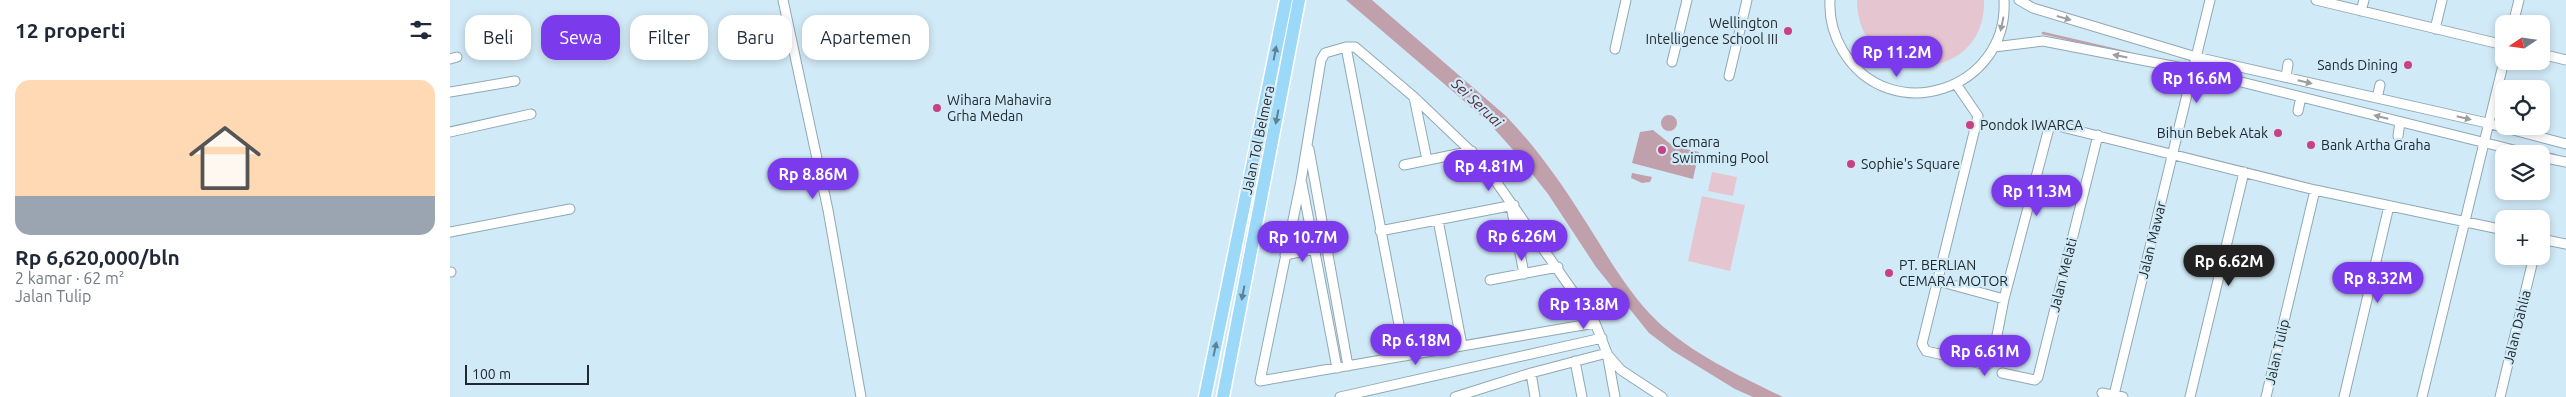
<!DOCTYPE html>
<html lang="id">
<meta charset="utf-8">
<style>
:root{--surface:#fff;--page:#f2f2f3;--text:#1f2937;--muted:#747a83;--accent:#7c3aed}
body{margin:0;font-family:Ubuntu,sans-serif;background:var(--page);color:var(--text);height:100vh;display:flex;flex-direction:column;font-size:19px;white-space:nowrap}
*{box-sizing:border-box;margin:0}
p{font-size:16px;color:var(--muted)}
.icon{flex:none;width:28px;height:28px;fill:none;stroke:currentColor;stroke-width:2;stroke-linecap:round;stroke-linejoin:round}
.map{position:relative;flex:1;overflow:hidden}
.sheet{display:flex;flex-direction:column;background:var(--surface);width:450px}
.sheet>*{flex:none}
.guide{position:absolute;left:15px;top:15px;width:475px;height:45px;display:flex;gap:10px}
.needle{width:32px;rotate:257deg}
.controls{position:absolute;left:2045px;top:15px;display:grid;gap:10px}
.controls a{display:grid;place-items:center;width:55px;height:55px;border-radius:10px;background:var(--surface);box-shadow:0 2px 8px #0003;font-size:25px}
.scale{position:absolute;left:15px;bottom:12px;width:124px;box-sizing:border-box;padding-left:5px;border:2px solid #202a2f;border-top:0;font-size:14px;line-height:18px;white-space:nowrap;color:#202a2f;-webkit-text-stroke:4px #d1eaf7;paint-order:stroke}
.price{position:absolute;translate:-50% -42px;padding:0 11px;border-radius:18px;background:var(--accent);color:#fff;font-size:16px;line-height:32px;filter:drop-shadow(0 1px 2px #0008)}
.price::after{content:'';position:absolute;left:50%;top:30px;width:15px;height:11px;margin-left:-8px;background:inherit;clip-path:polygon(0 0,100% 0,50% 100%)}
.price.current{background:#222;color:#fff}
ul{padding:0;list-style:none}
li{display:grid;align-content:center;gap:10px;height:265px;padding:0 15px}
li span{display:grid;place-items:center;height:155px;border-radius:15px;color:#555}
li>.icon{margin-inline-start:auto}
span .icon{width:90px;height:90px;fill:#fffc;stroke-width:1}
li b{font-size:21px}
h2{display:flex;justify-content:space-between;align-items:center;height:60px;padding:0 15px;font-size:21px}
.chip{padding:0 18px;border-radius:15px;background:var(--surface);box-shadow:0 2px 8px #0003;font-size:18px;line-height:45px}
.chip.current{background:var(--accent);color:#fff}
main{display:flex;flex:1;min-height:0}
.map>svg:first-child{display:block}
.green{fill:#e5c6d0}
.water{fill:#c0a0ab}
.lines{fill:none;stroke-linecap:round;stroke-linejoin:round}
.stream{stroke:#c0a0ab;stroke-width:2.5}
.minor-casing{stroke:#90a8b4;stroke-width:11}
.highway-casing{stroke:#fff;stroke-width:15}
.minor{stroke:#fff;stroke-width:9}
.highway{stroke:#9cd8f7;stroke-width:12}
.oneway{fill:#9b9fa1}
.oneway2{fill:#5e8193}
.poi-dot{fill:#c94180;stroke:#d1eaf7;stroke-width:2}
.labels{text-anchor:middle;stroke-width:4.5;stroke-linejoin:round;paint-order:stroke}
.poi-label{font-size:14px;fill:#202a2f;stroke:#d1eaf7;text-anchor:start}
.street-label{font-size:14px;fill:#202a2f;stroke:#d1eaf7}
.water-label{font-size:15px;font-style:italic;fill:#582b3d;stroke:#d1eaf7}
</style>
<main>
<section class="sheet">
<h2>12 properti<svg class="icon" aria-label="filters" viewBox="0 0 24 24"><path d="M4 7h16M4 17h16"/><circle cx="9" cy="7" r="2"/><circle cx="15" cy="17" r="2"/></svg></h2>
<ul>
<li><span style="background:linear-gradient(#ffd9b3 75%,#9aa5b1 0)"><svg class="icon" aria-label="home" viewBox="0 0 24 24"><path d="M3 11l9-7 9 7M6 9v11h12V9"/></svg></span><div><b>Rp 6,620,000/bln</b><p>2 kamar · 62 m²</p><p>Jalan Tulip</p></div></li>
</ul>
</section>
<div class="map">
<svg width="2116" height="397" viewBox="0 0 2116 397">
<rect width="100%" height="100%" fill="#d1eaf7"/>
<path class="green" d="M1407 0H1534C1537 87 1407 89 1407 0Z
M1262 172 1287 177 1283 196 1258 191Z
M1252 196 1295 205 1280 271 1238 261Z"/>
<path class="water" d="M896 0H922L1056 116C1085 146 1110 181 1132 216 1155 251 1176 291 1207 321 1242 354 1290 376 1333 397H1303L1285 389 1223 351 1199 333 1146 267 1098 194 1065 152 1039 123 1006 94Z
M1211 123a8 8 0 1 1 16 0a8 8 0 1 1-16 0Z
M1203 130 1223 146 1249 152 1243 179 1182 163 1190 132Z
M1182 173 1202 177 1200 182 1192 183 1181 178Z"/>
<g class="lines">
<path class="stream" d="M1593 33 1679 53
M2071 147 2105 155"/>
<g class="minor-casing">
<path id="minor" d="M333 0 378 210 411 397
M1380 0C1379 18 1384 36 1393 51 1440 129 1559 90 1554 0
M1569 0 1583 8 1746 57 2037 123 2116 144
M1866 0 2054 45
M1911 11 1914 0
M2063 24 2069 0
M1985 29 1992 0
M896 47 955 356
M1544 47 1593 41 1743 70 2080 154
M1165 49 1176 0
M2091 54 2116 60
M0 59 7 57
M1222 62 1237 0
M1279 76 1297 0
M1836 77 1838 64
M1506 84 1528 116 1472 344 1476 351 1537 365 1542 361 1554 299 1600 124 1865 190 2054 230
M0 92 65 81
M964 97 977 160
M1927 98 1930 85
M1848 111 1851 97
M0 132 81 114
M1948 136 1950 122
M859 149 898 366
M2091 157 2116 162
M954 165 1022 151
M852 184 887 368
M1061 206 1074 274
M988 220 1012 345
M930 231 1064 205
M0 232 120 209
M2091 239 2116 244
M835 255 865 249
M0 272H1
M1040 280 1108 267
M1488 281 1554 299
M1145 323 810 381 851 181 871 60 875 53 896 47H905L964 97 1033 163 1145 323 1157 353 1165 397
M1157 354 1171 370 1212 397
M1125 361 1132 397
M1081 373 1085 397
M1552 373 1585 380 1588 377 1648 135
M1652 393 1673 397
M1664 395 1760 0
M890 397 1152 338
M1005 397 1081 373 1157 353
M1740 397 1794 172
M1816 397 1865 190
M1894 397 1939 206
M1972 397 2054 61
M2050 397 2084 256"/>
</g>
<g class="highway-casing">
<path id="highway" d="M755 397 836 0
M773 397 849 0"/>
</g>
<use href="#minor" class="minor"/>
<use href="#highway" class="highway"/>
</g>
<defs><path id="oneway-solid" d="M-6-.8H1V-3.2L6.5 0L1 3.2V.8H-6Z" transform="scale(1.25)"/></defs>
<g class="oneway">
<use href="#oneway-solid" transform="translate(1614 18) rotate(16)"/>
<use href="#oneway-solid" transform="translate(1552 24) rotate(102)"/>
<use href="#oneway-solid" transform="translate(1670 56) rotate(-169)"/>
<use href="#oneway-solid" transform="translate(1855 82) rotate(13)"/>
<use href="#oneway-solid" transform="translate(1931 117) rotate(-166)"/>
<use href="#oneway-solid" transform="translate(2014 118) rotate(13)"/>
</g>
<g class="oneway2">
<use href="#oneway-solid" transform="translate(825 53) rotate(-79)"/>
<use href="#oneway-solid" transform="translate(827 117) rotate(101)"/>
<use href="#oneway-solid" transform="translate(793 293) rotate(101)"/>
<use href="#oneway-solid" transform="translate(765 349) rotate(-78)"/>
</g>
<g class="poi-dot">
<circle cx="1338" cy="31" r="5"/>
<circle cx="1958" cy="65" r="5"/>
<circle cx="487" cy="108" r="5"/>
<circle cx="1520" cy="125" r="5"/>
<circle cx="1828" cy="133" r="5"/>
<circle cx="1861" cy="145" r="5"/>
<circle cx="1212" cy="150" r="5"/>
<circle cx="1401" cy="164" r="5"/>
<circle cx="1439" cy="273" r="5"/>
</g>
<g class="labels">
<g class="poi-label">
<text x="1328" y="28" text-anchor="end">Wellington<tspan x="1328" dy="16">Intelligence School III</tspan></text>
<text x="1948" y="70" text-anchor="end">Sands Dining</text>
<text x="497" y="105">Wihara Mahavira<tspan x="497" dy="16">Grha Medan</tspan></text>
<text x="1530" y="130">Pondok IWARCA</text>
<text x="1818" y="138" text-anchor="end">Bihun Bebek Atak</text>
<text x="1222" y="147">Cemara<tspan x="1222" dy="16">Swimming Pool</tspan></text>
<text x="1871" y="150">Bank Artha Graha</text>
<text x="1411" y="169">Sophie's Square</text>
<text x="1449" y="270">PT. BERLIAN<tspan x="1449" dy="16">CEMARA MOTOR</tspan></text>
</g>
<g class="street-label">
<text transform="translate(808 140) rotate(-78)" y="5">Jalan Tol Belmera</text>
<text transform="translate(1702 240) rotate(-76)" y="5">Jalan Mawar</text>
<text transform="translate(1613 275) rotate(-76)" y="5">Jalan Melati</text>
<text transform="translate(2067 327) rotate(-76)" y="5">Jalan Dahlia</text>
<text transform="translate(1827 352) rotate(-77)" y="5">Jalan Tulip</text>
</g>
<g class="water-label">
<text transform="translate(1027 103) rotate(43)" y="5">Sei Seruai</text>
</g>
</g>
</svg>
<div class="controls">
<a><svg class="needle" viewBox="-14 -14 28 28"><path d="M0-13l5 13h-10z" fill="#e53935"/><path d="M0 13l5-13h-10z" fill="#747a83"/></svg></a>
<a><svg class="icon" aria-label="locate" viewBox="0 0 24 24"><circle cx="12" cy="12" r="6"/><path d="M12 2v4M12 18v4M2 12h4M18 12h4"/></svg></a>
<a><svg class="icon" aria-label="layers" viewBox="0 0 24 24"><path d="M12 4l9 5-9 5-9-5zM3 14l9 5 9-5"/></svg></a>
<a>+</a>
</div>
<div class="scale">100 m</div>
<b class="price" style="left:1447px;top:78px">Rp 11.2M</b>
<b class="price" style="left:1747px;top:104px">Rp 16.6M</b>
<b class="price" style="left:1039px;top:192px">Rp 4.81M</b>
<b class="price" style="left:363px;top:200px">Rp 8.86M</b>
<b class="price" style="left:1587px;top:217px">Rp 11.3M</b>
<b class="price" style="left:1072px;top:262px">Rp 6.26M</b>
<b class="price" style="left:853px;top:263px">Rp 10.7M</b>
<b class="price current" style="left:1779px;top:287px">Rp 6.62M</b>
<b class="price" style="left:1928px;top:304px">Rp 8.32M</b>
<b class="price" style="left:1134px;top:330px">Rp 13.8M</b>
<b class="price" style="left:966px;top:366px">Rp 6.18M</b>
<b class="price" style="left:1535px;top:377px">Rp 6.61M</b>
<div class="guide">
<a class="chip">Beli</a>
<a class="chip current">Sewa</a>
<a class="chip">Filter</a>
<a class="chip">Baru</a>
<a class="chip">Apartemen</a>
</div>
</div>
</main>
